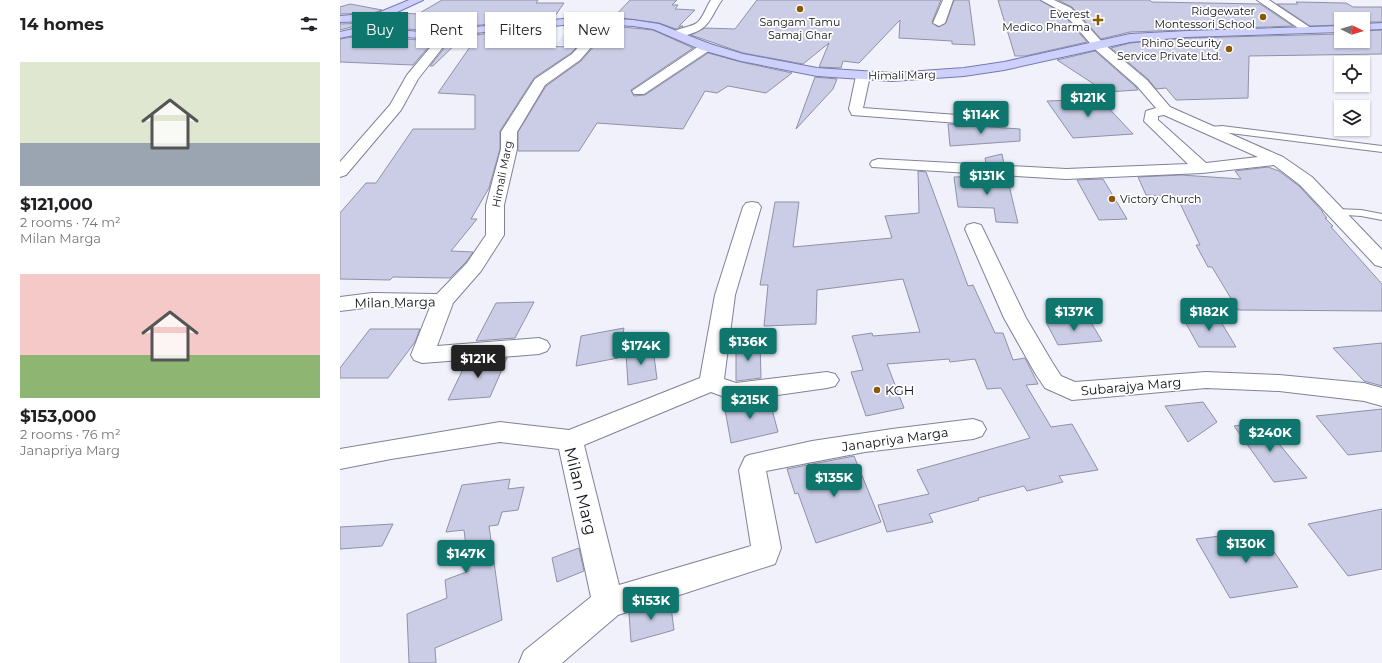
<!DOCTYPE html>
<meta charset="utf-8">
<style>
:root{--surface:#fff;--page:#f6f6f6;--text:#202124;--muted:#757577;--accent:#0f766e}
body{margin:0;font-family:Montserrat,sans-serif;background:var(--page);color:var(--text);height:100vh;display:flex;flex-direction:column;font-size:15px;white-space:nowrap}
*{box-sizing:border-box;margin:0}
p{font-size:13px;color:var(--muted)}
.icon{flex:none;width:22px;height:22px;fill:none;stroke:currentColor;stroke-width:2;stroke-linecap:round;stroke-linejoin:round}
.map{position:relative;flex:1;overflow:hidden}
.sheet{display:flex;flex-direction:column;background:var(--surface);width:340px}
.sheet>*{flex:none}
.banner{position:absolute;left:12px;top:12px;width:380px;height:36px;display:flex;gap:8px}
.needle{width:26px;rotate:95deg}
.buttons{position:absolute;left:994px;top:12px;display:grid;gap:8px}
.buttons a{display:grid;place-items:center;width:36px;height:36px;border-radius:0px;background:var(--surface);box-shadow:0 1px 3px #0004;font-size:20px}
.price{position:absolute;translate:-50% -34px;padding:0 9px;border-radius:4px;background:var(--accent);color:#fff;font-size:13px;line-height:26px;filter:drop-shadow(0 1px 2px #0008)}
.price::after{content:'';position:absolute;left:50%;top:24px;width:12px;height:9px;margin-left:-6px;background:inherit;clip-path:polygon(0 0,100% 0,50% 100%)}
.price.selected{background:#222;color:#fff}
ul{padding:0;list-style:none}
li{display:grid;align-content:center;gap:8px;height:212px;padding:0 20px}
li span{display:grid;place-items:center;height:124px;border-radius:0px;color:#555}
li>.icon{margin-inline-start:auto}
span .icon{width:72px;height:72px;fill:#fffc;stroke-width:1}
li b{font-size:17px}
h2{display:flex;justify-content:space-between;align-items:center;height:48px;padding:0 20px;font-size:17px}
.tag{padding:0 14px;border-radius:0px;background:var(--surface);box-shadow:0 1px 3px #0004;font-size:14px;line-height:36px}
.tag.selected{background:var(--accent);color:#fff}
main{display:flex;flex:1;min-height:0}
.map>svg:first-child{display:block}
.built{fill:#e1e3fd}
.building{fill:#cacde5;stroke:#8f91a7}
.lines{fill:none;stroke-linecap:round;stroke-linejoin:round}
.lane-casing{stroke:#808298;stroke-width:2}
.street-casing{stroke:#808298;stroke-width:2}
.primary-casing{stroke:#7679ab;stroke-width:2}
.lane{fill:#fff;fill-rule:evenodd}
.street{fill:#fff;fill-rule:evenodd}
.primary{fill:#ced0fc;fill-rule:evenodd}
.poi-dot{fill:#8b5902;stroke:#fff;stroke-width:1.5}
.labels{text-anchor:middle;stroke-width:3.5;stroke-linejoin:round;paint-order:stroke}
.far-poi-label{font-size:11px;fill:#0f1018;stroke:#fff;text-anchor:end}
.far-street-label{font-size:11px;fill:#0f1018;stroke:#fff}
.street-label{font-size:13px;fill:#0f1018;stroke:#fff}
.poi-label{font-size:13px;fill:#0f1018;stroke:#fff;text-anchor:start}
.near-street-label{font-size:16px;fill:#0f1018;stroke:#fff}
</style>
<main>
<section class="sheet">
<h2>14 homes<svg class="icon" aria-label="filters" viewBox="0 0 24 24"><path d="M4 7h16M4 17h16"/><circle cx="9" cy="7" r="2"/><circle cx="15" cy="17" r="2"/></svg></h2>
<ul>
<li><span style="background:linear-gradient(#dfe7d0 65%,#9aa5b1 0)"><svg class="icon" aria-label="home" viewBox="0 0 24 24"><path d="M3 11l9-7 9 7M6 9v11h12V9"/></svg></span><div><b>$121,000</b><p>2 rooms · 74 m²</p><p>Milan Marga</p></div></li>
<li><span style="background:linear-gradient(#f6c9c9 65%,#8fb573 0)"><svg class="icon" aria-label="home" viewBox="0 0 24 24"><path d="M3 11l9-7 9 7M6 9v11h12V9"/></svg></span><div><b>$153,000</b><p>2 rooms · 76 m²</p><p>Janapriya Marg</p></div></li>
</ul>
</section>
<div class="map">
<svg width="1042" height="663" viewBox="0 0 1042 663">
<rect width="100%" height="100%" fill="#f0f1fb"/>
<path class="built" d="M231 24H262L240 45H216Z"/>
<path class="building" d="M102 0H198L196 3H224L213 19 80 30 39 27 43 23V20L60 13 78 14Z
M290 0H337L332 5H338L335 9 355 10 339 26H343L336 29 319 23 274 17Z
M417 0H601L592 22 598 27 606 23 614 0H629L635 45 612 44V41L559 38 560 20 519 63 503 61 501 68 479 67 489 43 463 64 403 53 351 35 365 28 395 29Z
M658 0H700L722 13 747 42 685 56H675Z
M718 0H809L812 2 920 4 953 26 790 32 761 39 732 7Z
M956 2 1006 3 1013 7H1042V22H1023V19H1001V25L970 26 937 4H958Z
M10 4 42 10 33 13 0 14V7Z
M0 23V24L26 23 0 30Z
M272 26 313 30 353 48 291 90 294 96 305 95 368 53 401 62 452 73 426 93 388 86 377 93 365 91 343 129 257 123 239 151H178V132L206 86 241 61Z
M206 28 194 46 237 47 231 53 194 78 160 131V149L149 188 131 219H137L111 251 133 252 126 262 110 278 53 277 50 280 0 279V213L26 183H36L73 129H135V95L98 93 132 44 123 37 93 66H90L113 37Z
M1042 30V54L909 56 908 98 836 100 826 88 816 89 808 79 771 48 790 43 847 38 1001 34V41H1023V31Z
M19 36 80 40 96 38 73 65 0 62V39Z
M755 51 796 87 798 90 766 92 717 60Z
M475 77 497 79 493 89 456 129Z
M760 99 793 134 733 138 707 101Z
M608 124 680 129V141L610 146Z
M662 154 664 164 646 163 645 158Z
M928 167 939 171 959 186 983 212H982L987 218H985L993 226 991 227 1042 284V311L898 310 872 267H868L856 245H860L837 197 806 195 798 177 841 175 901 179 895 171Z
M578 171 586 172 628 286 633 285 655 333H663L673 360 685 358 698 384 686 385 711 427 732 424 758 470 719 476 723 482 687 491 684 486 638 498 639 500 589 514 593 522 547 532 538 505 589 494 577 470 690 438 661 388 647 389 635 359 610 362 609 359 547 364 564 408 526 416 511 372 523 370 512 336 532 333 533 336 580 332 563 279 477 290 476 324 424 326 428 285H420L435 202H459L453 247 552 238 545 216 579 213Z
M648 176 667 177 678 223 656 222 654 208 618 207 614 177Z
M763 179 787 219 759 220 737 180Z
M194 302 175 338 136 341 156 303Z
M878 317 896 347H859L843 318Z
M749 319 762 341 718 345 706 322Z
M284 328 278 358 236 366 241 336Z
M30 329H80L75 342 48 378H0V368Z
M420 342 421 378 396 381V345Z
M1042 343V386L1024 381 993 348Z
M313 348 317 379 288 385 286 353Z
M167 358 150 397 108 400 127 361Z
M429 398 438 432 391 443 384 404Z
M863 402 877 422 848 442 825 406Z
M1042 409V451L1008 455 976 416Z
M921 422 967 478 934 482 894 426Z
M514 456 541 522 476 543 458 493 455 494 447 469Z
M170 479 168 489 184 487 178 510 162 512 158 525 149 526 162 620 95 648 96 663H69L67 614 107 598 105 580 129 571 124 530 106 532 122 485Z
M1042 509V569L1008 576 968 524Z
M53 524 42 546 0 549V527Z
M920 531 958 587 890 598 856 539Z
M239 548 244 571 217 582 212 558Z
M330 600 334 630 291 642 289 613Z"/>
<g class="lines">
<g class="lane-casing">
<path id="lane" d="M882 126 1042 146V152L882 132 871 133 867 130 871 127Z
M996 209 1021 210 1042 214V220L1021 216 992 214 991 212Z"/>
</g>
<g class="street-casing">
<path id="street" d="M371 0H382C371 15 371 28 350 34 344 36 339 38 334 36L332 34C337 27 351 28 358 22 364 16 366 7 371 0Z
M603 0H613L605 23 599 26 593 23Z
M701 0H714L731 8 764 44 807 80 830 107 943 157 972 177 1042 250V267L1035 265 960 185 934 165 862 173 726 179 532 167 530 164 532 161 538 159 726 169 848 164 804 121 806 111 816 108 797 86 756 50 723 12ZM824 115 918 157 866 163 818 120V116Z
M917 0H929L974 30 972 32H964Z
M268 18 274 21 240 60 205 85 177 132V149L164 205V235L141 271 113 303 97 346 199 338 207 341 210 346 207 351 199 354 82 363 74 360 71 355 90 307H32L0 311V297L32 293 97 294 127 263 146 235V205L161 149V132L195 79 232 54 264 19Z
M108 30 114 33 78 79 61 110 6 175 0 177V162L50 105 67 75 104 31Z
M366 43 370 44 372 47 370 50 304 94H294L292 91 362 44Z
M523 72 530 76 523 108 658 118 663 119 665 122 663 125 658 126 512 115 509 109 516 76Z
M412 202 418 203 421 207 395 295 384 379 396 383 487 372 495 374 499 380 495 386 487 388 395 401 371 392 244 445 279 585 411 546 399 470 405 457 409 455 472 441 552 429 633 419 642 422 646 429 642 436 633 439 525 452 426 471 441 548 435 564 278 615 222 663H179L184 651 251 597 219 449 160 442 51 459 0 469V449L160 422 229 430 360 378 375 295 403 207 406 203Z
M634 223 641 225 643 229 686 318 712 362 721 376 735 382 866 372 939 375 1024 383 1042 388V406L1024 401 939 391 866 388 732 400 705 388 695 373 664 318 625 229 627 225Z"/>
</g>
<g class="primary-casing">
<path id="primary" d="M69 0H83L40 20 42 22 35 28 80 32 246 17 293 20 319 24 370 44 403 54 477 68 552 73 624 68 664 62 790 34 847 31 1001 26V32L847 37 790 42 664 70 624 76 552 81 477 76 401 61 362 50 313 29 293 26 246 23 80 38 19 34 0 38V32L25 26 30 21 0 22V16L24 14 33 15Z
M1042 23V29L1023 30V24Z"/>
</g>
<use href="#lane" class="lane"/>
<use href="#street" class="street"/>
<use href="#primary" class="primary"/>
</g>
<g class="poi-dot">
<circle cx="460" cy="9" r="4"/>
<circle cx="923" cy="17" r="4"/>
<path d="M756 14h4v4h4v4h-4v4h-4v-4h-4v-4h4z"/>
<circle cx="889" cy="49" r="4"/>
<circle cx="772" cy="199" r="4"/>
<circle cx="537" cy="390" r="4"/>
</g>
<g class="labels">
<g class="far-poi-label">
<text x="915" y="15">Ridgewater<tspan x="915" dy="13">Montessori School</tspan></text>
<text x="750" y="18">Everest<tspan x="750" dy="13">Medico Pharma</tspan></text>
<text x="460" y="26" text-anchor="middle">Sangam Tamu<tspan x="460" dy="13">Samaj Ghar</tspan></text>
<text x="881" y="47">Rhino Security<tspan x="881" dy="13">Service Private Ltd.</tspan></text>
<text x="780" y="203" text-anchor="start">Victory Church</text>
</g>
<g class="far-street-label">
<text transform="translate(562 75) rotate(-1)" y="4">Himali Marg</text>
<text transform="translate(162 174) rotate(-79)" y="4">Himali Marg</text>
</g>
<g class="street-label">
<text transform="translate(55 302) rotate(-1)" y="5">Milan Marga</text>
<text transform="translate(791 386) rotate(-5)" y="5">Subarajya Marg</text>
<text transform="translate(555 439) rotate(-8)" y="5">Janapriya Marga</text>
</g>
<g class="poi-label">
<text x="545" y="395">KGH</text>
</g>
<g class="near-street-label">
<text transform="translate(241 491) rotate(76)" y="6">Milan Marg</text>
</g>
</g>
</svg>
<div class="buttons">
<a><svg class="needle" viewBox="-14 -14 28 28"><path d="M0-13l5 13h-10z" fill="#e53935"/><path d="M0 13l5-13h-10z" fill="#757577"/></svg></a>
<a><svg class="icon" aria-label="locate" viewBox="0 0 24 24"><circle cx="12" cy="12" r="6"/><path d="M12 2v4M12 18v4M2 12h4M18 12h4"/></svg></a>
<a><svg class="icon" aria-label="layers" viewBox="0 0 24 24"><path d="M12 4l9 5-9 5-9-5zM3 14l9 5 9-5"/></svg></a>
</div>
<b class="price" style="left:748px;top:118px">$121K</b>
<b class="price" style="left:641px;top:135px">$114K</b>
<b class="price" style="left:647px;top:196px">$131K</b>
<b class="price" style="left:734px;top:332px">$137K</b>
<b class="price" style="left:869px;top:332px">$182K</b>
<b class="price" style="left:408px;top:362px">$136K</b>
<b class="price" style="left:301px;top:366px">$174K</b>
<b class="price selected" style="left:138px;top:379px">$121K</b>
<b class="price" style="left:410px;top:420px">$215K</b>
<b class="price" style="left:930px;top:453px">$240K</b>
<b class="price" style="left:494px;top:498px">$135K</b>
<b class="price" style="left:906px;top:564px">$130K</b>
<b class="price" style="left:126px;top:574px">$147K</b>
<b class="price" style="left:311px;top:621px">$153K</b>
<div class="banner">
<a class="tag selected">Buy</a>
<a class="tag">Rent</a>
<a class="tag">Filters</a>
<a class="tag">New</a>
</div>
</div>
</main>
